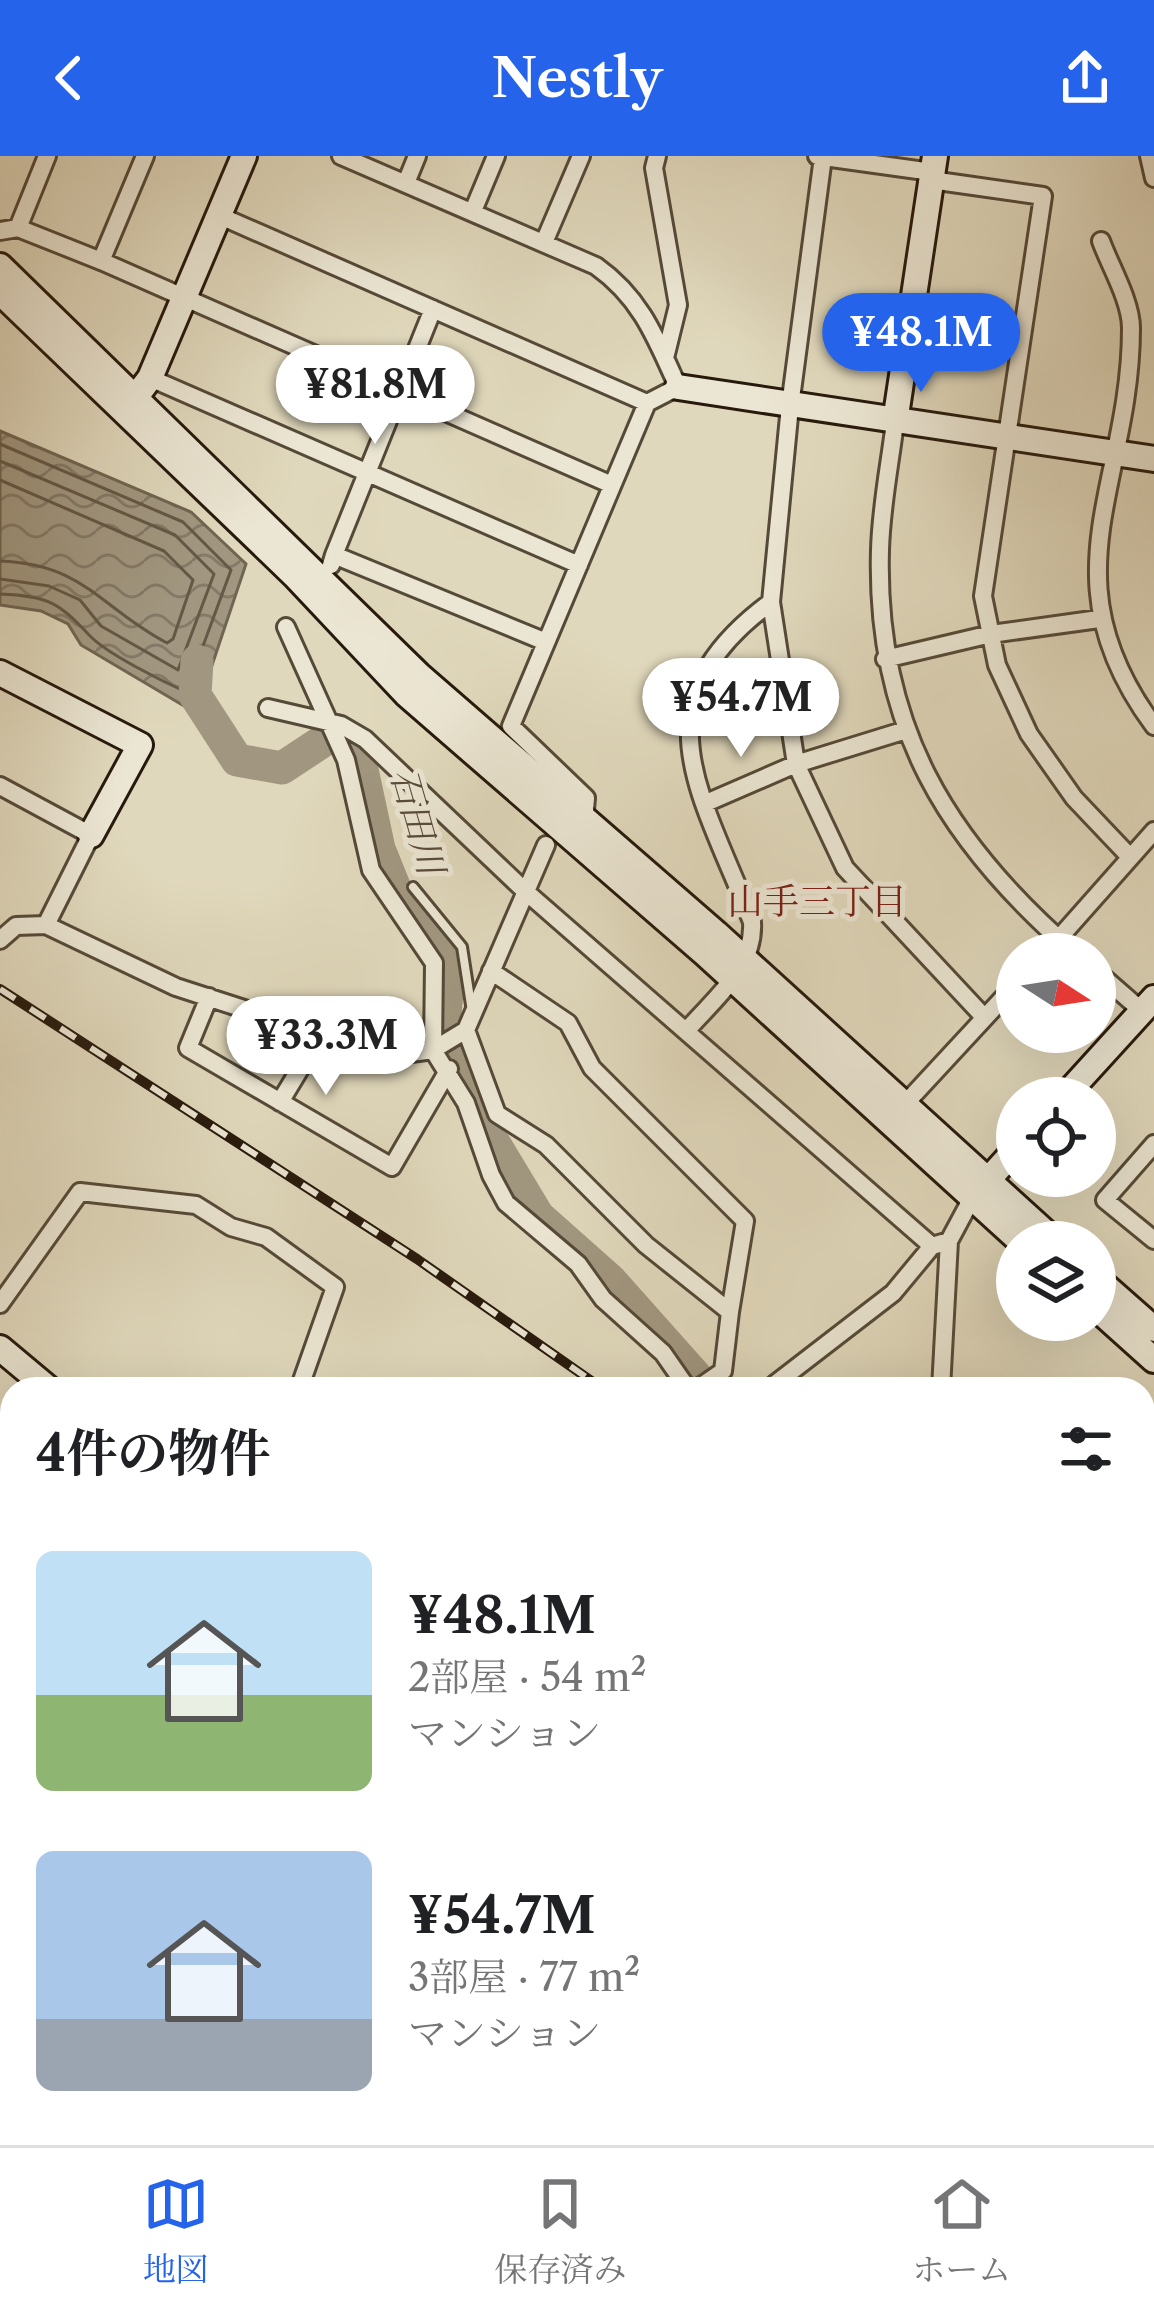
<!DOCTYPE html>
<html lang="ja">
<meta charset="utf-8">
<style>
:root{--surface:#fff;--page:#f2f2f2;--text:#202124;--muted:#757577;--line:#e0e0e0;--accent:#2563eb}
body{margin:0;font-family:"Libre Caslon Text","Noto Serif JP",serif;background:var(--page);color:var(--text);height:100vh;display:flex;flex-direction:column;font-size:45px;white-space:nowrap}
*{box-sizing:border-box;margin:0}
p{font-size:39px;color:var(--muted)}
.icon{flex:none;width:66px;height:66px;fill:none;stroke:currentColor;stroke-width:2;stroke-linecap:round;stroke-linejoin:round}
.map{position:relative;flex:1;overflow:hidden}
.panel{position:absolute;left:0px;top:1221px;width:1155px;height:768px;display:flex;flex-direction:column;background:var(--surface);border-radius:36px 36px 0 0;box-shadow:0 12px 48px #0002}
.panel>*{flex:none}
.needle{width:78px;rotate:102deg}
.fabs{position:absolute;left:996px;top:777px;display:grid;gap:24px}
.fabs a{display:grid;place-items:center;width:120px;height:120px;border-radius:50%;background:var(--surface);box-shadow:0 12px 48px #0002;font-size:60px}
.price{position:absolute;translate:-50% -102px;padding:0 27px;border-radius:42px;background:#fff;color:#222;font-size:39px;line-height:78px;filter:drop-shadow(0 3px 6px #0008)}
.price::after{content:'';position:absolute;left:50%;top:72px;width:36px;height:27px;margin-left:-18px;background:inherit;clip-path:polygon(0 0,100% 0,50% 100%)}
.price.on{background:var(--accent);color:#fff}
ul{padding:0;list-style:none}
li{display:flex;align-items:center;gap:36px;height:300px;padding:0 36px}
li span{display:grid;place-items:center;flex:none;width:336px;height:240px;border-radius:18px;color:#555}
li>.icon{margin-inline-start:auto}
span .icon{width:144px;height:144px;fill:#fffc;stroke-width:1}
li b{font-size:51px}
h2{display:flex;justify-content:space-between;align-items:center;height:144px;padding:0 36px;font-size:51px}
header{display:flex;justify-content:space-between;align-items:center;height:156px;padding:0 36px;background:var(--accent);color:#fff;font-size:54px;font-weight:600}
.menu{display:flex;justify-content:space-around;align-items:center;height:168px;border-top:3px solid var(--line);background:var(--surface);font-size:33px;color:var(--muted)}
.menu a{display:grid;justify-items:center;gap:6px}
.menu .on{color:var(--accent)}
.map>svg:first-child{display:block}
.water{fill:url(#water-waves);stroke:#706552;stroke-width:3}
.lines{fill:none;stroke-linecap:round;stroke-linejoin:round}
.shore{stroke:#645846;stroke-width:3}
.stream{stroke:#706552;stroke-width:6}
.river{stroke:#a19780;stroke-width:33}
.lane-casing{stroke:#554938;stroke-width:14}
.street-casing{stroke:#554938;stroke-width:22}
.secondary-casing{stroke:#27190c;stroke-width:30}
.lane{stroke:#ebe6d3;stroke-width:8}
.street{stroke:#ebe6d3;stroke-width:16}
.secondary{stroke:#ebe6d3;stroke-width:24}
.rail-casing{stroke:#27190c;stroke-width:10}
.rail{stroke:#ebe6d3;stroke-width:6;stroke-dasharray:18;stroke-linecap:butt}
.labels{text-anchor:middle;stroke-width:10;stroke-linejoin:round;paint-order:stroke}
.water-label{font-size:36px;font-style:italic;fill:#584b3a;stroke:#ebe6d3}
.neighbourhood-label{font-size:36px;fill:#7a1f14;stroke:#ebe6d3}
</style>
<header><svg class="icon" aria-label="back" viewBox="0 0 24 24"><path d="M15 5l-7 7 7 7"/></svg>Nestly<svg class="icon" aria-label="share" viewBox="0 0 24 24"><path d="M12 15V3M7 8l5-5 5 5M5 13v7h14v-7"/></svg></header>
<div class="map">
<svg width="1154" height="1989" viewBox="0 0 1154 1989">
<defs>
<pattern id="water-waves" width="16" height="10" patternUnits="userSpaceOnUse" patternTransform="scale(3)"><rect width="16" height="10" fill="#a19780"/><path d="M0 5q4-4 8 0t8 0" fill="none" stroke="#837a67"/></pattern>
</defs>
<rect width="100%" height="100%" fill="#e0d8bc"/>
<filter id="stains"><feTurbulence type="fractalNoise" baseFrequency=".00167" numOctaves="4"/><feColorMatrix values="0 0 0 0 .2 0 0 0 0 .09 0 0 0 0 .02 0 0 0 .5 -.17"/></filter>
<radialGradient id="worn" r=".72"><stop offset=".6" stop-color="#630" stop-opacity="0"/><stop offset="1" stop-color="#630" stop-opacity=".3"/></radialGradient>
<path class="water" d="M0 275 191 356 246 408 196 557 81 489 68 468 41 455 0 449Z"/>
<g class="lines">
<path class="shore" d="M0 288 183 366 231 414 186 536C162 525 107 498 89 479 58 446 48 440 0 438
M0 305 175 379 214 418 178 514 101 470 80 444 49 430 0 423
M0 324 164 395 193 424 173 483 167 487C100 452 85 408 0 405"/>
<path class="stream" d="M480 1977 496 1989"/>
<path class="river" d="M197 505 195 539 237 604 282 612 332 579 358 595 379 693 400 745 450 807 444 867 491 982 538 1060 610 1124 707 1233
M1143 1786 1154 1800"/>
<g class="lane-casing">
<path id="lane" d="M413 731 462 791 471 849"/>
</g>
<g class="street-casing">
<path id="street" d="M341 0 596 110C641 142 656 182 678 231L647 247 511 570 586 642 584 665
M657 0 654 12 678 149 665 202
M817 0 932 16
M1149 0 1154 22
M823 1 790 250 771 446 796 608 845 712 984 861
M931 24 1043 40 983 440 997 509 1029 578 1074 642 1130 701
M406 27 417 0
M473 55 496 0
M218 59 647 247
M18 72 47 0
M0 75 18 72 101 105 612 329
M545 84 581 0
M1101 85C1110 110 1131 145 1131 172 1131 329 1043 420 1154 570
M101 105 145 0
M150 222 579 409
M895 266C890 308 881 351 880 394 875 569 946 686 1076 798
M334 399 433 153
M331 409 334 399 546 486
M286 471 346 604 371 714 434 807 433 894 466 947 491 1019 506 1047 578 1108 603 1143 663 1197 688 1233
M885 503 991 478 1099 463
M268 552 341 569 365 583 525 735 932 1090 949 1085
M0 630 91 679 46 769
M706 647 796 608 906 574
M0 784 16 770 46 769 176 831 389 900 433 894 466 874 546 689
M1045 798 1154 675
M1095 814 1142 855
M209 841 188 892 392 1011 449 913
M688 873C715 842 755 811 752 766 702 636 633 548 771 446
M466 874 497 958 546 989 646 1089 730 1156 745 1065 592 912 568 867 491 815
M280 946 321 878
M904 949 1017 827
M1154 988 1105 1044 1154 1084
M0 1148 80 1036 196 1049 231 1071 266 1081 335 1131 299 1233
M775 1228 893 1137 932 1090
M697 1233 723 1215 730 1156
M941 1233 949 1085 972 1042
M1143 1519 1154 1532
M1143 1571 1154 1562
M1143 1809 1154 1820
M440 1977 456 1989
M770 1989 779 1977
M1138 1989 1154 1974"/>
</g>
<g class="secondary-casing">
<path id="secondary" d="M0 110 419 519 716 777 1056 1086
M0 136 295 420 407 539 704 797 1021 1086
M678 231 1154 303
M129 250 150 222 244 0
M895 266 935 0
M0 517 140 589 91 679
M1063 942 1154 842
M977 1036 1017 992
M1095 1121 1154 1173
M1095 1151 1154 1204
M0 1192 49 1233
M0 1644 12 1647
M933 1977 947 1989
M145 1989 151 1977"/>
</g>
<use href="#lane" class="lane"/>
<use href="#street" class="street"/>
<use href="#secondary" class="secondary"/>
<g class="rail-casing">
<path id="rail" d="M0 833 417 1103 603 1233
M1143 1874 1154 1889"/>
</g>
<use href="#rail" class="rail"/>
</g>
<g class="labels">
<g class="water-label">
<text transform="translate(418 665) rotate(74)" y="13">石田川</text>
</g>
<g class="neighbourhood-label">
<text x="817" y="758">山手三丁目</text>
</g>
</g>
<rect width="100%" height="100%" filter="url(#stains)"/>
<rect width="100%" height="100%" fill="url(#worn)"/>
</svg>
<div class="fabs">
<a><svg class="needle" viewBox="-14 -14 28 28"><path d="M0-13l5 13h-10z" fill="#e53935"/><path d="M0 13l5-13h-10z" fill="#757577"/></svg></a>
<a><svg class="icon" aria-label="locate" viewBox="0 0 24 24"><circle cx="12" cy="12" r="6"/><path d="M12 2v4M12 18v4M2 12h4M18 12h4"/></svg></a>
<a><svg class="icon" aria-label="layers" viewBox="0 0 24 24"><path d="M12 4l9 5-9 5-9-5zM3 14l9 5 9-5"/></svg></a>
</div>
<b class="price on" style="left:921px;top:239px">¥48.1M</b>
<b class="price" style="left:375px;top:291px">¥81.8M</b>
<b class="price" style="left:741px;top:604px">¥54.7M</b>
<b class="price" style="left:326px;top:942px">¥33.3M</b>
<section class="panel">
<h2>4件の物件<svg class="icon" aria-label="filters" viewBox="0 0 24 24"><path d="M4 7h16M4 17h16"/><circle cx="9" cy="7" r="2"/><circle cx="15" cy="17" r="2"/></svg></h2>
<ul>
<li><span style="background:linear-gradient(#bfe0f5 60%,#8fb573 0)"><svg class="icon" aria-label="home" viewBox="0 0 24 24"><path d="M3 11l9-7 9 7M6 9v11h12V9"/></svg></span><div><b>¥48.1M</b><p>2部屋 · 54 m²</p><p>マンション</p></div></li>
<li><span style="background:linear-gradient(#a9c7e8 70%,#9aa5b1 0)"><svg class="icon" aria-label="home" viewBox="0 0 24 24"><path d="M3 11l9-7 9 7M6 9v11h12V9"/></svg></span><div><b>¥54.7M</b><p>3部屋 · 77 m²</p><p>マンション</p></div></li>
</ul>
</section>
</div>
<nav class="menu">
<a class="on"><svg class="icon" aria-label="map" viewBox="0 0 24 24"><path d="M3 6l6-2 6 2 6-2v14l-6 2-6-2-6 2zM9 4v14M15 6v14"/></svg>地図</a>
<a><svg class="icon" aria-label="saved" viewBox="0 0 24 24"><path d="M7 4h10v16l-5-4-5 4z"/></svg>保存済み</a>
<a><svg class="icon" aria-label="home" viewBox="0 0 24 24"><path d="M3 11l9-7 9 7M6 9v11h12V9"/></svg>ホーム</a>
</nav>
